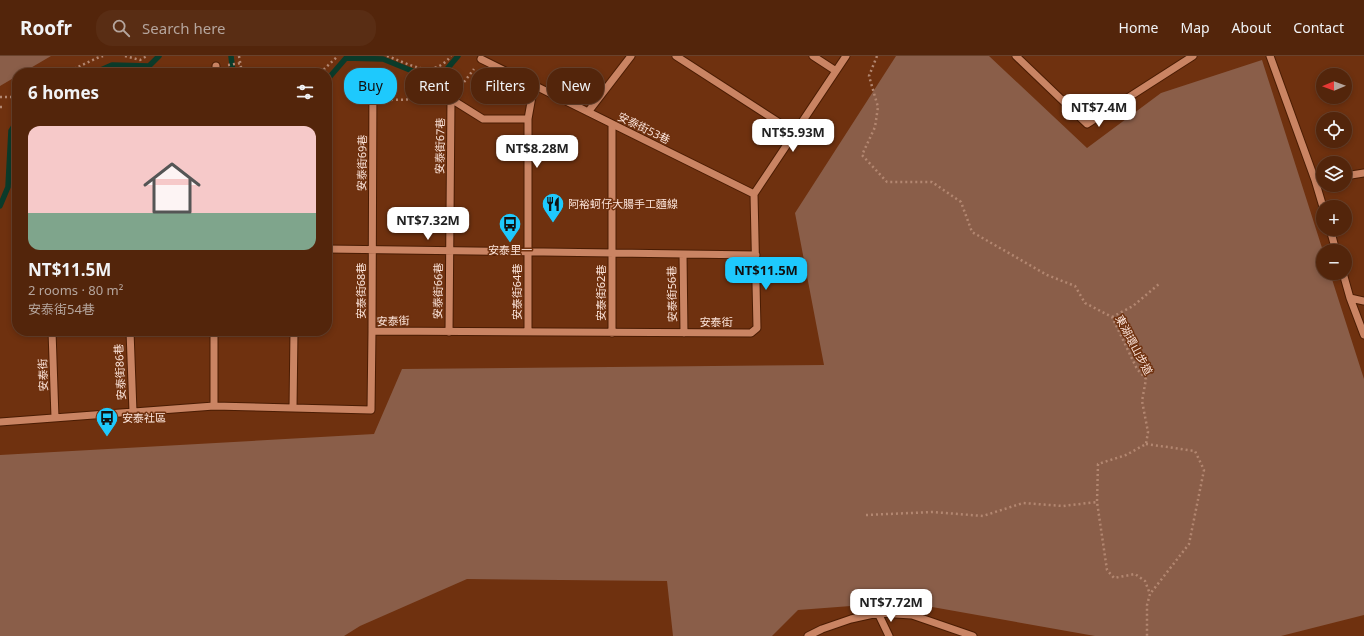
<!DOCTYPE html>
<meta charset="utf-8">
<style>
:root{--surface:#53250b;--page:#592d14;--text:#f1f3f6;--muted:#b5a59d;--line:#69422c;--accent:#1ec9fd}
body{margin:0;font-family:"Noto Sans","Noto Sans TC",sans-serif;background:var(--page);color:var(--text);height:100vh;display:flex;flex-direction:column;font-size:15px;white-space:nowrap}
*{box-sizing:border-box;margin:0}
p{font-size:13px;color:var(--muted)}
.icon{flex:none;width:22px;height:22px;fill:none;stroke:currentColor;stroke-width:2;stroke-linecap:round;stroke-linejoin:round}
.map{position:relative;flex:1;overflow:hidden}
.side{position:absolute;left:12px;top:12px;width:320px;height:268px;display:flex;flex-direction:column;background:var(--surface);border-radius:16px;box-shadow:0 2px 6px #0003,0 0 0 1px var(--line)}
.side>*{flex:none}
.top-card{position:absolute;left:344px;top:12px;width:380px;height:36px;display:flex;gap:8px}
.needle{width:26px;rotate:269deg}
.fabs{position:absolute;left:1316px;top:12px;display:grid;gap:8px}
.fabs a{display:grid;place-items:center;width:36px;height:36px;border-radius:50%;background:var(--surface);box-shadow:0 2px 6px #0003,0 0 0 1px var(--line);font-size:20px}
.price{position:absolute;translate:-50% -34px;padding:0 9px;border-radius:8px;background:#fff;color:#222;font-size:13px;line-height:26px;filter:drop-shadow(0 1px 2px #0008)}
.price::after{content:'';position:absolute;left:50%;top:24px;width:12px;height:9px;margin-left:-6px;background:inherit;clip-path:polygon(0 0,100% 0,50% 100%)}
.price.on{background:var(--accent);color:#111}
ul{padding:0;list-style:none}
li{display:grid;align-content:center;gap:8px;height:212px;padding:0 16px}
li+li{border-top:1px solid var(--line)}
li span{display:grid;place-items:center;height:124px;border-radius:12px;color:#555}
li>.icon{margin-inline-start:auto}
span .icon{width:72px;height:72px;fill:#fffc;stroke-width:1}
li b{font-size:17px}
h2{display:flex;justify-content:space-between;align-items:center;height:48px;padding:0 16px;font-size:17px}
.pill{padding:0 14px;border-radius:16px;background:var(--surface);box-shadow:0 2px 6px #0003,0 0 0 1px var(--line);font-size:14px;line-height:36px}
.pill.on{background:var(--accent);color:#111}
header{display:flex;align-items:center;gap:24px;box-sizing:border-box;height:56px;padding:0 20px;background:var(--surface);border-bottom:1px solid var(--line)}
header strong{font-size:19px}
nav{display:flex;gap:22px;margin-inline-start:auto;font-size:14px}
.search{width:280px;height:36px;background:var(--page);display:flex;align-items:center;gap:10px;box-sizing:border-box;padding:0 14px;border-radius:16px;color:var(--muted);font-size:15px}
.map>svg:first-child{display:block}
.green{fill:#8a5e49}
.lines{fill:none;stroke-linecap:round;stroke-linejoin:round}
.stream{stroke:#0b3b2a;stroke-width:5.5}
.minor-casing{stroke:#4a1c03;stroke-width:9}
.path{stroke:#b38771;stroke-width:2.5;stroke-dasharray:2 3;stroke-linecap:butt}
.minor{stroke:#ca8463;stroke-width:7}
.labels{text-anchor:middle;stroke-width:3;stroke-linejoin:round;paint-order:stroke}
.street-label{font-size:11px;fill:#fce4da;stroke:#6f310f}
.poi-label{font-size:11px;fill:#fce4da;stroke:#6f310f;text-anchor:start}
</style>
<header>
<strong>Roofr</strong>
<div class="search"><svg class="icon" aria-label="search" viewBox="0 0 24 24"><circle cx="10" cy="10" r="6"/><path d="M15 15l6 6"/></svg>Search here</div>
<nav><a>Home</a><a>Map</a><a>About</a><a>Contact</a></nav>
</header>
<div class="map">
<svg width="1364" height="580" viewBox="0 0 1364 580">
<rect width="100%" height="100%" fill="#6f310f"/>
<path class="green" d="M0 0H51L22 17H17V20L0 30Z
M896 0H989L1087 92 1161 37 1262 4 1323 195V217H1330L1364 323V559L1281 580H1095L904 546 798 554 772 580H673L667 525 467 523 360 570 344 580H0V399L374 378 402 313 824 309 795 157Z"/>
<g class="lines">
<path class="stream" d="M231 0 233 17
M94 17 112 9 149 10 159 0
M327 24 346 2 383 3 427 21 447 13 458 0
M0 150 8 131 11 75 17 65"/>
<g class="minor-casing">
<path id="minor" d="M676 0 795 77
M813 0 836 15
M1016 0 1087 68 1193 0
M1270 0 1315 124 1323 151
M481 3 754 138
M216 17V10
M588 56 631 0
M1345 120 1364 117
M1330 173 1336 195
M327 193 756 199
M683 198 684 277
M1343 217 1350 242 1364 279
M1350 242 1364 245
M52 275 55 362
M130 275 133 356
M372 275 373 21
M449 276 451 43 483 63H528
M528 276V63L534 29
M612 277V68
M214 350V275
M293 352 294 275
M0 366 214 350 371 354 372 275 751 277 757 272 754 138 846 0
M878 557 889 580
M808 580 822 573 851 563 878 557 912 559 973 580"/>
</g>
<path class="path" d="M125 0 140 4 147 0
M239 0 242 17
M387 0C410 8 432 24 451 0
M877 0 869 20 878 51 875 71 862 99 887 126H932L961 146 972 176 1047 219 1075 230 1085 247 1112 261 1137 313 1146 323 1142 345 1148 376 1146 388 1126 399 1098 408 1097 446 1107 514 1114 522 1135 518 1145 525 1150 538 1147 549V580
M228 9 241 7
M65 17 97 2 103 0
M320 17 338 0
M458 34 474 13
M0 41H17
M386 44 439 43
M0 51H5
M1112 261 1133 250 1159 228
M1146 388 1195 395 1204 414 1189 488 1150 538
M866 459 933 456 983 460 1023 447 1063 450 1097 446"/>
<use href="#minor" class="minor"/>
</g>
<defs>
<g id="restaurant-pin" transform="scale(1.15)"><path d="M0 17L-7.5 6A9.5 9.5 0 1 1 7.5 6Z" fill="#1ec9fd" stroke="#6f310f"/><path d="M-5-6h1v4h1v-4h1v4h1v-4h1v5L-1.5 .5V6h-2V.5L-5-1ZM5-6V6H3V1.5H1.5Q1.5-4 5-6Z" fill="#111"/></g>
<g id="bus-pin" transform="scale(1.15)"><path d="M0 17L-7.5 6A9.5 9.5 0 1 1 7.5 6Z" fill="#1ec9fd" stroke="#6f310f"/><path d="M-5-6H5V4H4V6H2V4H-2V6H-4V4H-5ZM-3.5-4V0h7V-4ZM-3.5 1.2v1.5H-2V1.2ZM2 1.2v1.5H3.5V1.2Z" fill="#111"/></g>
</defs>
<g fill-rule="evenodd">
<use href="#restaurant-pin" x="553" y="148"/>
<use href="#bus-pin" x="510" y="168"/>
<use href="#bus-pin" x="107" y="362"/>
</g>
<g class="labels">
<g class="street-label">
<text transform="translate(644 72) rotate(26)" y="4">安泰街53巷</text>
<text transform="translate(440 90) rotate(-89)" y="4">安泰街67巷</text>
<text transform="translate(362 107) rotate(-89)" y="4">安泰街69巷</text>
<text transform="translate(361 235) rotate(-90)" y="4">安泰街68巷</text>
<text transform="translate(438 235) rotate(-89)" y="4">安泰街66巷</text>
<text transform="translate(517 236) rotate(-90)" y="4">安泰街64巷</text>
<text transform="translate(601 237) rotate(-90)" y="4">安泰街62巷</text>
<text transform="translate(672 238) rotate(-91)" y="4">安泰街56巷</text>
<text transform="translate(393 265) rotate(-2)" y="4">安泰街</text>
<text x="716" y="270">安泰街</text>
<text transform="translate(1134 289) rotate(62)" y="4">東湖環山步道</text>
<text transform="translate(120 316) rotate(-93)" y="4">安泰街86巷</text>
<text transform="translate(43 319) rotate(-92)" y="4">安泰街</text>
</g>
<g class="poi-label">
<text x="568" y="152">阿裕蚵仔大腸手工麵線</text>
<text x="510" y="198" text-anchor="middle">安泰里一</text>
<text x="122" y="366">安泰社區</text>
</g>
</g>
</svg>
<div class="fabs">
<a><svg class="needle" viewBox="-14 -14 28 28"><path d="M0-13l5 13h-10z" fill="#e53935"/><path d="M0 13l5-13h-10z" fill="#b5a59d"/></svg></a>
<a><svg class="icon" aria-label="locate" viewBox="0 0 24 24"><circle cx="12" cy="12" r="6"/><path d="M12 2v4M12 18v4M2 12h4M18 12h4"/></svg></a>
<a><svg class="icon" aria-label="layers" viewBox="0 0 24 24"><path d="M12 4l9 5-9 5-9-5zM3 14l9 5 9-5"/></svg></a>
<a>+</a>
<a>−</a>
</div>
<b class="price" style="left:1099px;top:72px">NT$7.4M</b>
<b class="price" style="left:793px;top:97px">NT$5.93M</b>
<b class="price" style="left:537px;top:113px">NT$8.28M</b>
<b class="price" style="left:428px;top:185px">NT$7.32M</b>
<b class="price on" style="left:766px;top:235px">NT$11.5M</b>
<b class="price" style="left:891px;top:567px">NT$7.72M</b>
<div class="top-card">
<a class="pill on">Buy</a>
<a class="pill">Rent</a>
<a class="pill">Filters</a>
<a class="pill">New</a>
</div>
<section class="side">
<h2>6 homes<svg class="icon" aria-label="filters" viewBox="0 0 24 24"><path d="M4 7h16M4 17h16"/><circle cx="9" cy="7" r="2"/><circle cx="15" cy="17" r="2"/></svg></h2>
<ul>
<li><span style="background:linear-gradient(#f6c9c9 70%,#7fa58c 0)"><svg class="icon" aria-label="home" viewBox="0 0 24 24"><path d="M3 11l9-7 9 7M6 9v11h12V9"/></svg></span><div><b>NT$11.5M</b><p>2 rooms · 80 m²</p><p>安泰街54巷</p></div></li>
</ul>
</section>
</div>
